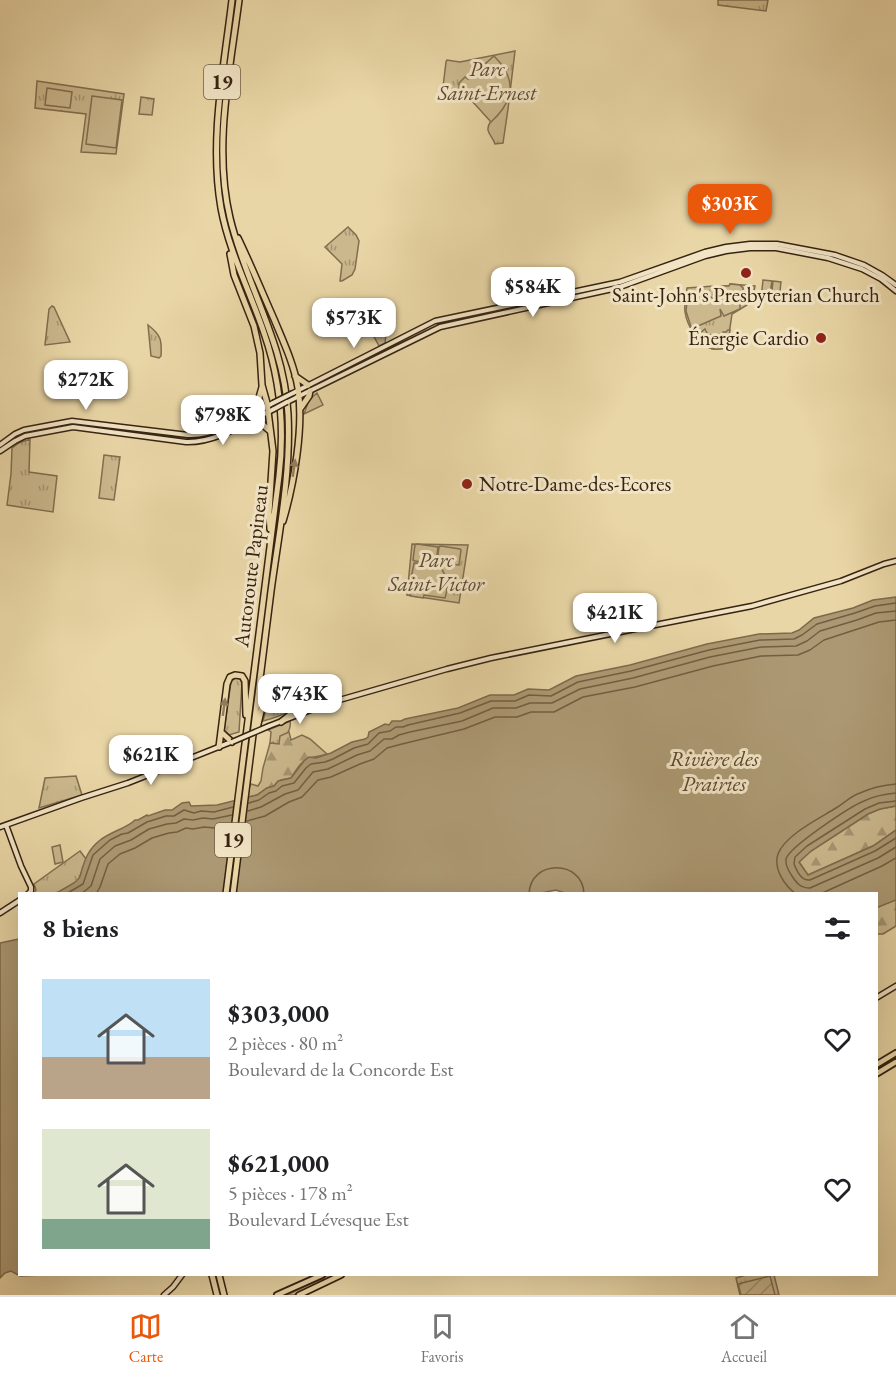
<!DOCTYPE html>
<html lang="fr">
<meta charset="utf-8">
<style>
:root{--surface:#fff;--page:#f6f6f6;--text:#202124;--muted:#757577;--line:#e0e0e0;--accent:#ea580c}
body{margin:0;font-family:"EB Garamond",serif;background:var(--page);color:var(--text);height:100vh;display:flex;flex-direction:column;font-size:22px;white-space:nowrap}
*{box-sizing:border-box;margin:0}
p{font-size:20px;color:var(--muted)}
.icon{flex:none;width:33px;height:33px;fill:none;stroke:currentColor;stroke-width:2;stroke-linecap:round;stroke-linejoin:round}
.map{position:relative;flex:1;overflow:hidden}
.side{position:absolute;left:18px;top:892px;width:860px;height:384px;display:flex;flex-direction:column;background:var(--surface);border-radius:0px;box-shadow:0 6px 24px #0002}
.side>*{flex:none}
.price{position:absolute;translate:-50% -51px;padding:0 14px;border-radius:12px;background:#fff;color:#222;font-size:20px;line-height:39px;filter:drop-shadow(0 2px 3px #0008)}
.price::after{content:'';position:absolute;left:50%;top:36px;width:18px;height:14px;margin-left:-9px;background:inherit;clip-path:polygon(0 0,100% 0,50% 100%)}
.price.selected{background:var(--accent);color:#fff}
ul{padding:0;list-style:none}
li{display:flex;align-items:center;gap:18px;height:150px;padding:0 24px}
li span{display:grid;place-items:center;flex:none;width:168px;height:120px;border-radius:0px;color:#555}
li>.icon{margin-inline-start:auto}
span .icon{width:72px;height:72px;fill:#fffc;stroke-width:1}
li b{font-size:26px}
h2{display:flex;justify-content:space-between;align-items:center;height:72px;padding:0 24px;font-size:26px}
.dock{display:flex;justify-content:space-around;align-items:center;height:84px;border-top:2px solid var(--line);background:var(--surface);font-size:16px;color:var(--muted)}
.dock a{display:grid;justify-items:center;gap:3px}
.dock .selected{color:var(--accent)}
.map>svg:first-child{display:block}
.grass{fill:url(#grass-tufts);stroke:#816e4f;stroke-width:1.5}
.forest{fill:url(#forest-firs);stroke:#816e4f;stroke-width:1.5}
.garden{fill:url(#garden-furrows);stroke:#816e4f;stroke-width:1.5}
.pitch{fill:#cbb88d;stroke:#816e4f;stroke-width:1.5}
.water{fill:#ac9973;stroke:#7d6a4c;stroke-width:1.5}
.pier{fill:#e9d6a6}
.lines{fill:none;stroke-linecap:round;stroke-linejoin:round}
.shore{stroke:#725e42;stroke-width:1.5}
.secondary-casing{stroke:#372311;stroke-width:7}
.primary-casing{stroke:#372311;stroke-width:8}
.highway-casing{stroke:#372311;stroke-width:8}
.secondary{stroke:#f1e4c5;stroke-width:4}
.primary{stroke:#e9d6a6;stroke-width:4.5}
.highway{stroke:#e9d6a6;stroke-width:5}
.secondary-bridge-casing{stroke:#372311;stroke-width:7;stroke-linecap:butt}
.secondary-bridge{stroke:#f1e4c5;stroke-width:4}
.oneway{fill:#907c5c}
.poi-dot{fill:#8f2418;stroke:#f1e4c5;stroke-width:2}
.labels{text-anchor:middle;stroke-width:6;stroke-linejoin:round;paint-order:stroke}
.shield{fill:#f1e4c5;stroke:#6f5d47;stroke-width:1.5}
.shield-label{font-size:20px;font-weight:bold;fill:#372311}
.park-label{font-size:21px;font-style:italic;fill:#5c4830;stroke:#f1e4c5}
.poi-label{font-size:21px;fill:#372311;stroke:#f1e4c5}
.street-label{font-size:21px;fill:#372311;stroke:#f1e4c5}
.water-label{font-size:22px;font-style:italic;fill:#5a462e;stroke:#f1e4c5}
</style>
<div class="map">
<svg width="896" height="1295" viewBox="0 0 896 1295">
<defs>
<pattern id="grass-tufts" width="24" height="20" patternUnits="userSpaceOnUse" patternTransform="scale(1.5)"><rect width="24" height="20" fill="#cbb88d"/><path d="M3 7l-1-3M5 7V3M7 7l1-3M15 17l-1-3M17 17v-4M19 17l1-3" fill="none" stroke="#a69572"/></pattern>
<pattern id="forest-firs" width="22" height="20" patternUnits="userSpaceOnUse" patternTransform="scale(1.5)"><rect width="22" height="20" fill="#cbb88d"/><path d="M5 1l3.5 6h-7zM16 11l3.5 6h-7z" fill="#a69572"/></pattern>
<pattern id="garden-furrows" width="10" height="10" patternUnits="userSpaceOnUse" patternTransform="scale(1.5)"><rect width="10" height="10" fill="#cbb88d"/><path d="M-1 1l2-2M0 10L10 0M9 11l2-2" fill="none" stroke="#a69572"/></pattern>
</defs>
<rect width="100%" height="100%" fill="#e9d6a6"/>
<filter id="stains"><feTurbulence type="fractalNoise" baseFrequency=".00333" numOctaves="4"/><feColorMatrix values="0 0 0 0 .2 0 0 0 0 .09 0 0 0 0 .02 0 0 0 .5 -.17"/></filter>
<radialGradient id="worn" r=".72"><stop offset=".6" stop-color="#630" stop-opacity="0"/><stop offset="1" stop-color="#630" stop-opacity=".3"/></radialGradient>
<path class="grass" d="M718 0H768L766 11 718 5Z
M515 51 508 109 503 143 495 144C493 136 483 132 491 121L463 91 445 95 443 87 446 62 447 60 460 62Z
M37 81 124 94 116 154 81 152 86 114 35 108Z
M141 97 154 99 152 115 139 114Z
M348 227 356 235 359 241 355 269 352 275 342 281H340L342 264 325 247Z
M730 284 755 286 752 302 732 314 727 348C722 349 717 350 713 349 698 346 687 325 685 312 684 304 686 296 687 288L715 286H729Z
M52 306 54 307 70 342 45 345 49 309Z
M388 319 385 328 386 334 385 343 379 346 371 331 383 325 382 323Z
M148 325C161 335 162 340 161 356L159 358 151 356Z
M382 350 383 351 345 372 304 392 303 391Z
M317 393 323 405 304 414 309 400Z
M30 439 29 472 57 476 53 512 7 505 11 474 12 448 19 443Z
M104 455 120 457 114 500 99 498Z
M412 544 468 545 459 603 407 595Z
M236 677 240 679 242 683 239 732 229 735 224 730 231 682Z
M285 684C296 686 308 698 295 708 288 713 272 719 263 721 267 707 269 690 285 684Z
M290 721C292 730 285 737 279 744L270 743 271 732 268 730Z
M76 776 82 795 39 808 45 778Z
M80 851 86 859 79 880 56 894H34L36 890 34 884Z
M329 1275H335L294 1295H287Z
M746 1275H774L779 1295H740L736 1278Z"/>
<path class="forest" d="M728 330H730L727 345 723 348 716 347 712 349 702 343H709V345L724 334H722L723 332H726Z
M289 732 291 740 302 735 310 739 327 754C320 757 313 756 307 759 300 762 295 772 291 778L281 780 274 786 267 788 257 795 248 797 249 788 251 784 258 786 261 781 263 768 270 743 279 744 280 736Z
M896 806V830L873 846 808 875 799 862 811 851 868 814 880 809Z
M896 897V926L883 934H876V908Z"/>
<path class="garden" d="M770 1276 775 1295H741L738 1284Z"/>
<path class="pitch" d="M494 56C517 79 515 100 491 122L463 91 459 92V83L465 77 468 79Z
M47 88 72 92 70 108 45 105Z
M92 96 122 100 116 148 86 144Z
M763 280 772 281 769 299 761 298Z
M773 281 781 282 779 300 771 299Z
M730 284 740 285 743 288V298H740V309L724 316 720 309 721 316 698 326 699 329 696 330 691 327 686 311 688 293C699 290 707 293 716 301L714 294 715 286H729Z
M705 329 708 335 724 334 725 343 709 345 708 342H705V340H701L698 335Z
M417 544 438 547 436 563 434 564 415 561 413 560 415 545Z
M441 546 460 549 461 550 459 565 437 563 439 547Z
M414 563 440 566C447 577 449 586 445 598L424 595 423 598 411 596 408 591 409 579H411Z
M60 845 63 862 55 864 52 847Z"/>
<path class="water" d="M896 597V806L880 809 868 814 811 851 799 862 808 875 873 846 896 830V900L876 908V894H568L556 890 536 894H56C62 888 75 885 79 878 81 876 81 872 82 869 86 857 89 849 99 841 111 831 126 829 135 820H138L147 815 148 816 165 810H172L182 803 189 802 191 806 217 805 257 795 267 788 274 786 278 781 291 778 304 761 309 757 316 758 331 753 352 742 365 739 368 737 369 732 385 724 389 725 392 721H401L405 719 458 708 490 695H514L528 689 549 690 576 676 630 665 707 644 759 634 792 633 799 630 814 618 853 608 873 600Z
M19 939 20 1275H45L20 1276 11 1271 5 1273 0 1278V943Z"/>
<path class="pier" d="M248 794 235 894H223L235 797Z"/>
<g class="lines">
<path class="shore" d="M896 793C885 794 874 796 864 801 851 806 789 847 786 859 785 866 789 871 792 876 797 884 801 888 810 888L878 858 896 847
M896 801 879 803 865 809 807 846 795 857 794 864C797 871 801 881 810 880L875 851 896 838
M249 803 259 800 269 793 276 791 282 786 294 783 306 768 311 764 325 762 333 759 354 748 368 744 379 733 390 731 396 727H403L408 725 460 713 491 701H515L529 695 551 696 578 682 631 671 709 650 760 640 794 639 802 635 817 624 855 613 875 606 896 603
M248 811 261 807 285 794 298 790 313 772 328 769 357 755 370 751 384 739H392L399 735 410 732 462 721 493 708H516L530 703H552L580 689 633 678 710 657 761 647 796 646 807 641 820 631 857 620 876 613 896 611
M247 821 265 816 289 802 302 797 318 780 331 777 360 764 374 759 387 748 402 744 464 729 495 717H517L531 712H554L583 697 635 687 713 666 761 656 798 655 810 650 824 640 879 622 896 620
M66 894 83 884 93 855 110 840 122 834 128 833 147 822 166 816H174L184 810 194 813 201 811 214 812 233 807
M81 894 91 886 100 859 115 846 131 840 149 829 167 824 176 823 184 819 193 820 203 818 213 819 232 815
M96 894 100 887 108 864 120 854 135 848 152 838 169 833 177 832 186 828 193 829 204 827 215 828 231 824
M529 894C530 859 583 859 584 894
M796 894C785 886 773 869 778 854 785 835 820 818 836 808 844 803 851 796 860 793 871 788 884 785 896 784
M820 894 882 866 896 858"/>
<g class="secondary-casing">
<path id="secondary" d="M293 393 435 321 620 282 705 252 726 247 750 244H777L835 255 864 265 882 275 896 285
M287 402 440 327 617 288 705 256 726 251 750 248H776L828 258 862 269 881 279 896 291
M0 445 15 434 24 430 72 421 188 435C214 437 250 415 273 403
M0 451 15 441 25 436 73 427 186 442C217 443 247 422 274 409
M269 726 329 703 447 669 491 658 650 626 752 606 841 581 884 564 896 561
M6 825 21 866 31 887V891L28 894
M0 827 81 798 128 783 231 742
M0 913 20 900
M876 998 896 986
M164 1295 173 1287 182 1275"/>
</g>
<g class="primary-casing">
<path id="primary" d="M876 1065 896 1053
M876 1074 896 1062
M277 1295 322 1275
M299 1295 341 1275"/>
</g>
<g class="highway-casing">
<path id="highway" d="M238 238C251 265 262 292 274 319 283 341 294 364 298 388 304 427 294 484 283 521
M230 254 234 275 254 326 260 353 262 385 267 403 273 451 269 513 270 529
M295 376 308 385
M300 409 309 396 310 391
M251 413 258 401 262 387
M251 420 262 424 270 431
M281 722 300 707 304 694
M257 728C260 718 262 701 268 692 271 688 275 685 279 683 298 676 307 695 312 709
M221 732 232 742
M219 747 227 684 230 677 235 675 242 676 245 681 246 715
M226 894 279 476C285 427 280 379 264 333 250 291 229 252 221 208 209 140 224 68 232 0
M233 894C246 793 259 692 271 591 279 532 291 473 288 414 284 341 246 286 230 218 213 147 230 71 239 0
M212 1275 217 1295
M219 1275 224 1295"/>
</g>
<use href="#secondary" class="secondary"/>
<use href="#primary" class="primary"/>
<use href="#highway" class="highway"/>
<g class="secondary-bridge-casing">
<path id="secondary-bridge" d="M273 403 293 393
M274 409 287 402
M232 742 269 726"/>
</g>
<use href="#secondary-bridge" class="secondary-bridge"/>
</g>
<defs><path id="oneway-solid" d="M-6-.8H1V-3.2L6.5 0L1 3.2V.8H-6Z" transform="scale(1.5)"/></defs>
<g class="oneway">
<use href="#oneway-solid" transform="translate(294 468) rotate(-82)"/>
<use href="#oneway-solid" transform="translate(224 707) rotate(-82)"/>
</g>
<g class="poi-dot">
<circle cx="746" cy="273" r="6"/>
<circle cx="821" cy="338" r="6"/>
<circle cx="467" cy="484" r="6"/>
</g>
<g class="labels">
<g class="shield">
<rect x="204" y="65" width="36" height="34" rx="4.5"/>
<rect x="215" y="823" width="36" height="34" rx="4.5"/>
</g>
<g class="shield-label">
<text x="222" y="89">19</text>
<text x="233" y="847">19</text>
</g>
<g class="park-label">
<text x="487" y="76">Parc<tspan x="487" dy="24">Saint-Ernest</tspan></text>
<text x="436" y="567">Parc<tspan x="436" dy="24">Saint-Victor</tspan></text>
</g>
<g class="poi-label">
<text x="746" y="302">Saint-John's Presbyterian Church</text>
<text x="809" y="345" text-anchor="end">Énergie Cardio</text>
<text x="479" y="491" text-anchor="start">Notre-Dame-des-Ecores</text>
</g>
<g class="street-label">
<text transform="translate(251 566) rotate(-83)" y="7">Autoroute Papineau</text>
</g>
<g class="water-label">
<text x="714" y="766">Rivière des<tspan x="714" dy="25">Prairies</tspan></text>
</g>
</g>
<rect width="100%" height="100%" filter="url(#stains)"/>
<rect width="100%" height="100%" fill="url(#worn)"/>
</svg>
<b class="price selected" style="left:730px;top:235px">$303K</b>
<b class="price" style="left:533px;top:318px">$584K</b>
<b class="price" style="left:354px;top:349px">$573K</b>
<b class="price" style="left:86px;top:411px">$272K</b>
<b class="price" style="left:223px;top:446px">$798K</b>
<b class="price" style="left:615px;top:644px">$421K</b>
<b class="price" style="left:300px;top:725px">$743K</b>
<b class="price" style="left:151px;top:786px">$621K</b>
<section class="side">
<h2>8 biens<svg class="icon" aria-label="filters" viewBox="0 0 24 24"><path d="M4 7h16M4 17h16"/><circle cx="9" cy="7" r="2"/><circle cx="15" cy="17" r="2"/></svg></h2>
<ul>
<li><span style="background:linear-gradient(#bfe0f5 65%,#b9a48a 0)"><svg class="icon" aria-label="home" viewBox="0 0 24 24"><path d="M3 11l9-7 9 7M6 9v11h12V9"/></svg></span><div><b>$303,000</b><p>2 pièces · 80 m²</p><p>Boulevard de la Concorde Est</p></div><svg class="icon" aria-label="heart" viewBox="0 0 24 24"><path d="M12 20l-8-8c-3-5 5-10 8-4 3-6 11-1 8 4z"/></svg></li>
<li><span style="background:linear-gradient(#dfe7d0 75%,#7fa58c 0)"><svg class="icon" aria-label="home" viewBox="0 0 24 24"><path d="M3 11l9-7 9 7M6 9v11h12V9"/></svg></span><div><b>$621,000</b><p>5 pièces · 178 m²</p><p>Boulevard Lévesque Est</p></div><svg class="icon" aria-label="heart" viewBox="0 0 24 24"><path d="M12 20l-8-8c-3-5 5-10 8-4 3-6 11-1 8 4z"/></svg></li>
</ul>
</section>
</div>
<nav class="dock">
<a class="selected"><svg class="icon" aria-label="map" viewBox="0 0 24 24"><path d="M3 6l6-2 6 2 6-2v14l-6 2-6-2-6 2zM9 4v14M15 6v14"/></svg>Carte</a>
<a><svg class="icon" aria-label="saved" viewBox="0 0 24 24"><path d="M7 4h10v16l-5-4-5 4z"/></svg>Favoris</a>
<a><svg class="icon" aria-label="home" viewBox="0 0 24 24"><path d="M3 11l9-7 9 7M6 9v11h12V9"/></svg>Accueil</a>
</nav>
